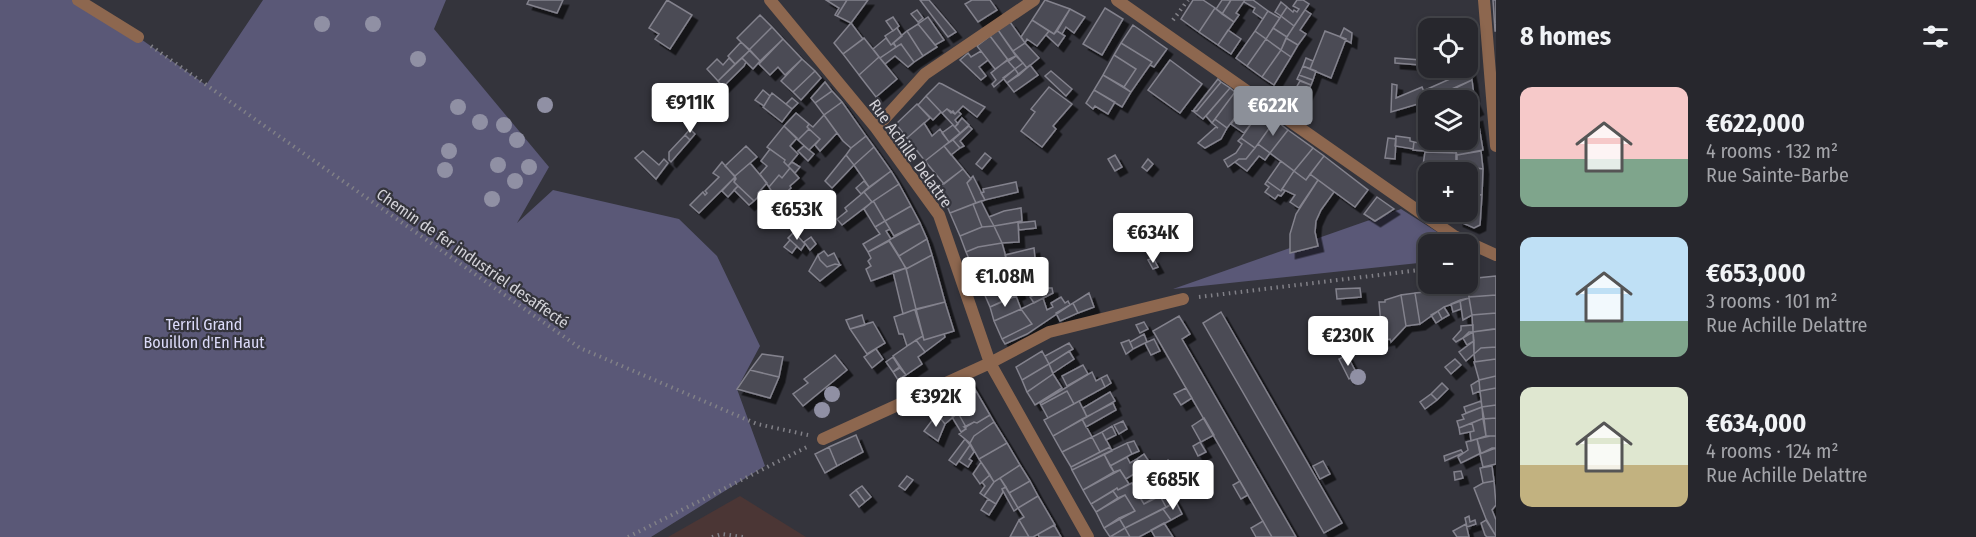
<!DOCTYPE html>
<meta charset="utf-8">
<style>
:root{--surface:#27272d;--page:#2f2f35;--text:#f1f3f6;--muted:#a4a5aa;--line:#434449;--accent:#8c9099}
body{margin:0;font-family:"Fira Sans Condensed",sans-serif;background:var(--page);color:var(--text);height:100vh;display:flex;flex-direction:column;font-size:22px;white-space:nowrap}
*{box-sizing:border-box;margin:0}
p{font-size:20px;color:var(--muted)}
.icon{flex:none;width:33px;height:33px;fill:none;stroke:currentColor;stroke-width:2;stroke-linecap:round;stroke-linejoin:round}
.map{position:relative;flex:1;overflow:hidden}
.side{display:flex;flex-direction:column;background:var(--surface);width:480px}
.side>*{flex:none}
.buttons{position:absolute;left:1418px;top:18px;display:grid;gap:12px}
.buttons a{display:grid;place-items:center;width:60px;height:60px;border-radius:12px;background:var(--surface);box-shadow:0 3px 9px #0003,0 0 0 2px var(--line);font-size:30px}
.price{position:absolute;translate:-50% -51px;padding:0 14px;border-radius:6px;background:#fff;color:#222;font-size:20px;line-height:39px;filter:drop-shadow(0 2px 3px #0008)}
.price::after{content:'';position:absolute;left:50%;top:36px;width:18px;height:14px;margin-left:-9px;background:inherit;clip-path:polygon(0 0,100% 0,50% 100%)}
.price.active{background:var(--accent);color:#fff}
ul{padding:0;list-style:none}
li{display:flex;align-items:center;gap:18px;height:150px;padding:0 24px}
li span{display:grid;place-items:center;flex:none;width:168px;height:120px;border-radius:12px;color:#555}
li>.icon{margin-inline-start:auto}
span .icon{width:72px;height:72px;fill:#fffc;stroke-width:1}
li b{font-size:26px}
h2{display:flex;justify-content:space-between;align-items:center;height:72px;padding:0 24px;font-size:26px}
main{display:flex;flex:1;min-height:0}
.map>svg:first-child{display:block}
.education{fill:#4b3635}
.green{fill:#5a5877}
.building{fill:#4b4b54;stroke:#83828d;stroke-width:1.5;filter:url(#shadow)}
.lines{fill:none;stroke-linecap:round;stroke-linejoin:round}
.path{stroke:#818087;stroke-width:4;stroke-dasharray:1.5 4.5;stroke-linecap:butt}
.minor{stroke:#8d674f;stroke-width:12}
.tree{fill:#9090a4}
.labels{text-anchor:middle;stroke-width:4.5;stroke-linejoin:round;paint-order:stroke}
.street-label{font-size:16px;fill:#d3d2d8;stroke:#34343c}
.park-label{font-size:16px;fill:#dcdbfa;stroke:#34343c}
</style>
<main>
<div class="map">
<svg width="1496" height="537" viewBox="0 0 1496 537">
<defs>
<filter id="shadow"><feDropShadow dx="5.5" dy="5.5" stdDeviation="0" flood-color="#0009"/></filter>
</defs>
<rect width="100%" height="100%" fill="#34343c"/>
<path class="education" d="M740 496 806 537H668Z"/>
<path class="green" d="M0 0H78L138 37 206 85 263 0H446L434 29 549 167 517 223 553 190 679 219 717 256 760 346 737 389 765 466 651 537H0Z
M1401 209 1456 244H1428V262L1173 289Z"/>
<path class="building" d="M529 0H563L557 13 527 4Z
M667 0 692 15 670 49 655 39 659 34 649 28Z
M826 0H847L837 16 835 15 839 8Z
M847 0H868L851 23 837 16Z
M920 0H929L956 32 948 37Z
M972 0H990L997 10 978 22 965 4Z
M1045 0 1070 9 1054 34 1032 20Z
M1193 0H1203L1215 8 1199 32 1181 19Z
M1222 0H1231L1222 14 1216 9Z
M1231 0H1245L1236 13 1239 15 1234 22 1222 14Z
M1245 0H1253L1268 11 1263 19 1253 12 1255 8 1244 2Z
M1297 0H1303L1309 4 1294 26 1281 16 1287 7 1293 12 1294 10 1297 12 1299 9 1293 6Z
M1493 0H1496V31H1495Z
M1281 2 1287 7 1281 16 1275 12Z
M1105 8 1123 19 1102 55 1083 44Z
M1215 8 1234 22 1218 45 1199 32Z
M1070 9 1085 17 1074 33 1066 27 1062 34 1057 31Z
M917 10 923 18 918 22 911 14Z
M1305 10 1311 14 1300 30 1306 34 1298 45 1286 38Z
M1268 11 1280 18 1266 39 1255 31Z
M760 15 772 27 749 50 737 38Z
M1281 16 1294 26 1287 37 1273 28Z
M893 17 899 26 893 31 886 21Z
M928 17 944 40 935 45 918 24Z
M1465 18 1466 28H1432L1431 20Z
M1032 20 1049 31 1037 46 1027 39 1025 43 1021 37Z
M1010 22 1025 43 1013 51 998 30Z
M851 23 863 39 843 54 834 43Z
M918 24 937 47 923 56 907 31Z
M1133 25 1167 49 1154 67 1150 65 1152 62 1121 43Z
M772 27 783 39 760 61 749 50Z
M897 28 902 36 891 45 885 36Z
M1273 28 1287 37 1281 50 1266 39Z
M1344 28 1352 33 1351 43 1340 37Z
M998 30 1016 56 1009 61 990 36Z
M1228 30 1241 39 1231 54 1218 45Z
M907 31 923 56 914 62 901 44 896 47 893 43Z
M1049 31 1054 34 1057 31 1065 36 1058 46 1046 35Z
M1255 31 1266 39 1247 66 1236 58Z
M1325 31 1346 39 1331 78 1310 69Z
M990 36 1008 60 995 69 977 46Z
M864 38 879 57 859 75 843 54Z
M886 38 891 45 894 43 896 47 880 58 873 49Z
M1286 38 1298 45 1291 57 1281 50Z
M783 39 802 59 785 75 778 67 770 75 759 64Z
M1266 39 1281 50 1262 77 1247 66Z
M741 42 750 50 735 64 728 56Z
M1025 43 1039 58 1027 68 1013 51Z
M1121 43 1152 62 1131 92 1124 87 1136 69 1114 55Z
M901 44 914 62 908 67 895 56 885 64 880 58Z
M1424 45 1428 46V66H1420Z
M750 50 760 61 753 69 742 58Z
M1281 50 1291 57 1274 85 1262 77Z
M981 51 988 60 979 67 986 76 981 80 960 60 968 53 971 57Z
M1114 55 1136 69 1124 87 1103 75Z
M1016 56 1023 63 1015 69 1007 60Z
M879 57 897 79 876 97 859 75Z
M729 58 735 64 718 81 707 69 717 59 723 65Z
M742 58 746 62 744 66 723 87 718 81Z
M1306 58 1313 61 1310 69 1303 66Z
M1395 58 1421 60 1420 65 1395 63Z
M802 59 815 71 793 92 781 81Z
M1007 60 1015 69 994 87 992 84 996 80 991 73Z
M1170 60 1202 84 1180 113 1148 90Z
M1023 63 1027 68 1019 75 1015 69Z
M1030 65 1038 75 1014 92 1007 83Z
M1303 66 1316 71 1313 80 1299 75Z
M1015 69 1019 75 1007 83 1003 78Z
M1470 70 1472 80 1427 100 1423 91Z
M815 71 821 78 801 100 793 92Z
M1051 71 1072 89 1066 96 1045 76Z
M1103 75 1131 92 1122 107 1094 90Z
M1299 75 1313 80 1311 85 1297 79Z
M1218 79 1221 82 1197 111H1193Z
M1472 80 1474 96H1472L1478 109 1467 115V100H1440L1439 96Z
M1300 81 1311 85 1307 93 1296 88Z
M825 82 832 91 815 103 811 98Z
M1221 82 1230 88 1203 119 1193 111H1197Z
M939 83 942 84 985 107 977 117 963 106 955 114 947 109 942 113 926 96Z
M1392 84 1397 85 1396 98 1422 87 1428 101 1391 112Z
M1049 87 1072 104 1053 126 1056 129 1042 147 1021 131 1035 112 1031 109Z
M1230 88 1235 92 1212 123 1206 116Z
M1296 88 1307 93 1302 105 1291 97Z
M763 90 770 96 764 106 755 100Z
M1094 90 1115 102 1108 114 1095 106 1093 109 1086 103Z
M832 91 842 102 824 115 815 103Z
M1235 92 1248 101 1227 128 1215 119Z
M772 93 792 109 782 122 763 107Z
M926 96 941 112 933 120 918 105Z
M792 98 798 103 792 109 786 104Z
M1248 101 1261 110 1244 133 1231 124Z
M842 102 866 136 851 148 843 141 824 115Z
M917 104 930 118 907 138 896 124Z
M947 109 951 113 953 111 955 114 958 111 961 114 955 120 958 124 955 127 942 113Z
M1261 110 1275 120 1255 148 1241 138Z
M796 113 809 124 807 127 809 129 798 140 784 126Z
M824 115 837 133 820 151 815 145 820 139 807 127 809 124 813 127Z
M1477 116 1480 132 1467 136V119Z
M962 118 969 125 960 133 955 127Z
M1215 119 1227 128 1221 139 1205 148 1198 143 1216 127 1218 128 1212 123Z
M1275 120 1288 130 1270 153 1258 144Z
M924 123 932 136 940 129 949 142 925 161 907 138Z
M953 125 960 133 949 142 942 133Z
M784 126 797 138 790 146 798 154 788 166 784 162 785 160 767 147Z
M969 126 972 129 960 141 964 146 960 148 953 140Z
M690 129 695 134 690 140 685 135Z
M809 129 820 139 809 150 798 140Z
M1288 130 1313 148 1294 171 1270 153Z
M1480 132 1483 150 1457 155 1454 144 1458 143 1457 140H1467V136Z
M685 135 690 140 671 162 669 160V152Z
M866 136 874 147 854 165 846 155 851 148Z
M1396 136 1410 138V141L1414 142 1413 149 1395 146Z
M1241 138 1255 148 1246 159H1239L1228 167 1224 160 1236 153 1242 144 1238 141Z
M1388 138 1396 139 1395 159 1385 158Z
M953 140 960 148 951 155 944 146Z
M1426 140 1455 144 1456 153 1424 151Z
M1414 142 1425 144 1424 151 1413 150Z
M1258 144 1270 153 1265 160 1259 156 1247 171 1235 162 1239 159H1246Z
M746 146 757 157 735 176 725 166Z
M804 146 814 154 808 161 798 151Z
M944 146 963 169 944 184 925 161Z
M874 147 891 171 869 187 854 165Z
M1313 148 1324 156 1306 180 1294 171Z
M770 149 785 160 784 162 790 168 782 178 779 175 769 187 760 174 767 166 761 161Z
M643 151 659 165 664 159 668 163 656 179 635 158Z
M1481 151 1483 169 1468 167 1467 172H1457V155Z
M1425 152 1456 153V170L1423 165Z
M985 153 991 158 982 169 976 164Z
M846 155 854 165 832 188 825 181Z
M1115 155 1122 167 1115 171 1108 159Z
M1324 156 1368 190 1355 207 1310 174Z
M1148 159 1153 164 1147 171 1142 167Z
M1281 161 1294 171 1281 191 1267 181Z
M722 162 735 177 699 213 690 205 703 192 705 195 707 193 705 191 719 177 713 173Z
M792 162 800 167 795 173 788 166Z
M750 163 767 183 758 193 760 195 754 201 734 182 736 179 735 176Z
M1468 167 1483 169 1482 195 1467 194V172H1457H1467Z
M790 168 799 178 790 186 791 188 777 200 769 187 779 175 782 178Z
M1440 168 1456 170 1457 172H1440Z
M963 169 971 179 967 183 976 203 950 213 939 187Z
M891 171 899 184 872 202 864 192Z
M1294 171 1306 180 1310 174 1318 180 1299 208 1290 202 1295 195 1282 189Z
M973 176 985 200 976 203 967 183Z
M735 177 734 182 738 186 728 197 722 191Z
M1318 180 1334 192 1321 210 1316 221 1315 232 1318 246 1290 253V234L1296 214Z
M864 181 869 187 861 194 856 188Z
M1267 181 1281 191 1282 189 1285 191 1281 196 1278 195 1275 199 1265 192 1269 187 1265 184Z
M1016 182 1018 192 985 200 981 193 984 192 983 189Z
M899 184 911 206 885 221 874 202H872Z
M738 186 754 201 749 205 734 190Z
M864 192 872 202 842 225 837 219 847 211 845 208Z
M1467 194 1482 195 1480 225 1474 228 1458 221V212H1467Z
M1377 197 1394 209 1375 221 1364 214Z
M981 201 989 217 994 226 982 227 973 204Z
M872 202H874L885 221 875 227 864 209Z
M973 204 982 227 960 236 950 213Z
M911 206 920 223 894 236 885 221Z
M1021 208 1022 221 994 226 989 217 1004 211Z
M885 221 890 229 886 231 891 239 868 252 863 244 880 234 875 227Z
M1035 221 1036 228 1019 230 1018 223Z
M1018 222 1019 242 1002 243 994 226Z
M920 223 927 239 899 256 889 240Z
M994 226 1002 243 978 247 966 252 960 236 982 227Z
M1138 230 1140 235 1129 239 1127 234Z
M1126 231 1123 238 1116 239 1115 232Z
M794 232 805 244 801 250 788 238Z
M811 237 816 244 810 250 804 242Z
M927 239 932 255 906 269 899 256Z
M790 240 797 246 792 253 784 247Z
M889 241 906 268 871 281 866 269 871 266 868 261 871 258 868 252Z
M1002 243 1008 264 976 275 966 252 978 247Z
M1034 248 1035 258 1008 264 1005 255Z
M824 251 828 256 834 253 840 265 835 264 827 267 820 260 818 255Z
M818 255 820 260 827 267 835 264 840 265 820 281 809 271Z
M932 255 945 302 916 309 906 269Z
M1153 258 1158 267 1153 269 1148 260Z
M1025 260 1027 268 1016 270 1018 275 1014 277 1015 283 1008 264Z
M1008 264 1020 293 990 307 976 275Z
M906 268 916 309 903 314 893 272Z
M1496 276V295L1469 297 1467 279Z
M1048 288H1052L1053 293 1034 303 1030 297Z
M1360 288 1361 297 1337 299 1336 289Z
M1468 288 1469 298 1444 307 1420 324 1415 293Z
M1089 293 1094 307 1078 313 1073 303Z
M1415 293 1420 324 1406 326 1401 295Z
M1401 295 1406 326 1391 342 1390 339 1380 341 1377 326 1381 325 1379 302H1385V300Z
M1496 295V313L1472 315 1469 297Z
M1016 296 1021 309 994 321 990 307Z
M1061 297 1065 303 1068 301 1070 305 1027 334 1005 344 1002 339 1032 324 1021 309 1043 298 1047 310 1053 307 1051 303Z
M1469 298 1472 315 1463 320 1460 300Z
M1460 300 1461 309 1453 312 1451 304Z
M945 302 954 331 924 340 915 310Z
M1073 303 1078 313 1060 321 1056 313Z
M1444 307 1449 315 1442 319 1438 311Z
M916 309 923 336 907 346 903 334H899L894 317Z
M1021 309 1032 324 1002 339 994 321Z
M1438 311 1442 319 1436 323 1431 315Z
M1221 312 1342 523 1324 533 1203 323Z
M1496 313V329L1473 332 1472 315Z
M862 315 865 325 850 329 846 320Z
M1179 316 1190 334 1182 339 1296 537H1272L1153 331Z
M873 322 885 343 867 354 850 329Z
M1144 322 1148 329 1140 333 1136 325Z
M1473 325V332L1456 342 1453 339 1461 330V326Z
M1493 329H1496V347L1481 348 1474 354 1473 332Z
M1469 332H1473L1474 341 1467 345 1463 338Z
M944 334 945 337 925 352 916 340 923 336 924 340Z
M1144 334 1147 342 1133 349 1130 342Z
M1154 339 1160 351 1151 355 1145 343Z
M916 340 925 352 918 357 922 364 906 375 893 356Z
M1129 340 1133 349 1126 354 1121 343Z
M1474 341V354L1466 361 1459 352Z
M1069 343 1073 349 1049 364 1045 356Z
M1496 347V359L1475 362 1474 354 1481 348Z
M876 349 883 359 872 368 864 357Z
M1042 351 1049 364 1022 380 1016 367Z
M1069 351 1074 359 1053 373 1049 364Z
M762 354 783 357 779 377 750 370Z
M835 355 847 370 803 406 793 394 808 383 804 379Z
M1347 355 1357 374 1349 379 1339 359Z
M893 357 900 368 893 372 886 362Z
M1455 359 1461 365 1451 374 1445 367Z
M1496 359V376L1479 380 1474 362Z
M1049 364 1053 374 1027 392 1022 380Z
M1083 365 1088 374 1067 386 1062 376Z
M898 368H900L906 375 898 380 893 372Z
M750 370 779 377 770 398 737 389Z
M1092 372 1096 381 1101 378 1105 387 1074 404 1067 391 1041 405 1040 403Z
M1053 374 1062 388 1035 405 1027 392Z
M1107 375 1111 383 1105 387 1101 378Z
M967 376 976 391 944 409 935 396Z
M1496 376V388L1480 391 1479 380Z
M1479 380 1480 391 1473 394 1471 385Z
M1442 383 1448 389 1437 400 1431 394Z
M1186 388 1192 398 1181 405 1174 394Z
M1496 388V405L1482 407 1480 391Z
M976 391 990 415 977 423 974 422 966 427 958 413 945 424 937 414Z
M1067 391 1074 404 1048 418 1041 405Z
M1110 392 1115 401 1087 417 1083 408Z
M1431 394 1437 400 1425 409 1420 402Z
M937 399 944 409 937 414 931 403Z
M1079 401 1087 417 1053 436 1044 420Z
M1481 401 1482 407 1466 413 1464 407Z
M1113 403 1116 410 1086 427 1082 419Z
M1496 405V418L1483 419 1482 407Z
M1482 407 1484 418 1459 428 1457 421 1464 419 1462 415Z
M958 413 966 427H964L966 429 961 432 952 417Z
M937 414 945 424 938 441 924 431Z
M990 415 994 422 974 436 970 443 959 434 966 429 964 427 974 422 977 423Z
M1204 418 1214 435 1201 442 1192 426Z
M1484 418 1486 436 1471 441 1470 432 1474 431 1472 423Z
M1496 418V436H1486L1483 419Z
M1082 419 1092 437 1062 452 1053 436Z
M1123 421 1127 429 1119 434 1114 425Z
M994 422 1007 443 979 459 970 443 974 436Z
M1472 423 1474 431 1460 434 1459 428Z
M1112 426 1116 435 1106 440 1102 432Z
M1102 432 1110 447 1100 452 1092 437Z
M856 435 863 452 837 466 829 447Z
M1490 436H1496V448L1480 454 1477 439Z
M1092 437 1100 452 1071 467 1062 452Z
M965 439 970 445 956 465 949 460Z
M1477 439 1481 453 1461 463 1458 457 1468 450 1466 442Z
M1134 441 1139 451 1132 454 1127 443Z
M1200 442 1206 452 1198 456 1193 446Z
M1007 443 1020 465 994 482 979 459Z
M1127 443 1132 454 1110 466 1104 454Z
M970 445 974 452 969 459 972 461 968 467 959 461Z
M829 447 837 466 825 473 815 454Z
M1110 447 1112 451 1072 470 1071 467Z
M1492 448H1496V464L1483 467 1480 454Z
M1461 450 1463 453 1445 461 1444 456Z
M1104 454 1114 472 1083 490 1072 470Z
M1144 454 1150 463 1142 469 1137 459Z
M1127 457 1130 463 1137 459 1142 469 1126 479 1120 470 1114 472 1110 466Z
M1168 460 1175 470 1161 479 1155 469Z
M1323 461 1330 474 1320 479 1313 466Z
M981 462 990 475 980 484 973 474Z
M1020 465 1030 481 1009 493 1000 478Z
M1492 466 1494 481 1483 483 1480 468Z
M1120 470 1129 484 1118 490 1117 488 1091 504 1083 490Z
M1175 470 1181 482 1168 490 1161 479Z
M1461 471 1463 478 1455 480 1454 472Z
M990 475 994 482 984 496 980 493 985 486 982 482Z
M907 476 913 480 905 490 899 486Z
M1000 478 1006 487 1002 489 1003 492 996 504 984 496 994 482Z
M1030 481 1038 496 1018 508 1009 493Z
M1240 481 1248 495 1241 499 1233 485Z
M1494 481 1496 505 1492 510 1496 520V536L1486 519 1474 488 1483 483Z
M1132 483 1144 504 1160 496 1166 507 1125 528 1119 518 1135 511 1125 495 1118 498 1113 491 1117 488 1118 490Z
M1164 484 1176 502 1166 507 1160 496 1157 497 1153 490Z
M862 486 871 497 865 502 856 490Z
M1006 487 1018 508 1014 511 1002 489Z
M856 490 865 502 859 507 850 495Z
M1153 490 1157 496 1144 504 1140 498Z
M1113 491 1118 498 1096 512 1091 504Z
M1125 495 1135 511 1104 528 1096 512Z
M1038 496 1055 525 1033 537H1029L1019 520 1024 517 1018 508Z
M988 499 996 504 989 515 981 510Z
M1176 502 1182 514 1171 520 1163 509Z
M1163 509 1171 520 1139 537H1130L1125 528Z
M1469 516 1470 522 1475 520 1476 524 1467 527 1465 518Z
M1119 518 1125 528 1110 537 1104 528Z
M1019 520 1029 537H1010Z
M1486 520 1496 536V537H1487L1485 535 1481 523Z
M1263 521 1269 532 1272 537H1256L1251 528Z
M1164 523 1173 537H1155L1151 530Z
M1466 524 1469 537H1457L1453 531Z
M1054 525 1061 537H1039L1038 534Z
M1125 528 1130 537H1110Z"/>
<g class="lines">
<path class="path" d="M1173 20 1188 0
M151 46 580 348 757 424 808 435
M1199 297 1428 269
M628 537 809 446
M712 537 722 534 743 537"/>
<path class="minor" d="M78 0 138 37
M770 0 876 128 939 215 990 363 1088 537
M1117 0 1454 236 1496 255
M1484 0 1496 146
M876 128 925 74 1034 0
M823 439 990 363 1049 332 1183 299"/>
</g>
<g class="tree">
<circle cx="322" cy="24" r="8"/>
<circle cx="373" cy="24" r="8"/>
<circle cx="418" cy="59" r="8"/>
<circle cx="545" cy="105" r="8"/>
<circle cx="458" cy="107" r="8"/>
<circle cx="480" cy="122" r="8"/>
<circle cx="504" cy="125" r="8"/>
<circle cx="517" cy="140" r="8"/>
<circle cx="449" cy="151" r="8"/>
<circle cx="498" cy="165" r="8"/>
<circle cx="529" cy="167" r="8"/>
<circle cx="445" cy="170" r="8"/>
<circle cx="515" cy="181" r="8"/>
<circle cx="492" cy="199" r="8"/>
<circle cx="1358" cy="377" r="8"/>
<circle cx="832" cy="394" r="8"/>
<circle cx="822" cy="410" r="8"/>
</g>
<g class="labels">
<g class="street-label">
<text transform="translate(911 153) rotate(54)" y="6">Rue Achille Delattre</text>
<text transform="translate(473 258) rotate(35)" y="6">Chemin de fer industriel desaffecté</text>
</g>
<g class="park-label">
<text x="204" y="330">Terril Grand<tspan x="204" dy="18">Bouillon d'En Haut</tspan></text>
</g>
</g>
</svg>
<div class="buttons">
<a><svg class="icon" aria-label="locate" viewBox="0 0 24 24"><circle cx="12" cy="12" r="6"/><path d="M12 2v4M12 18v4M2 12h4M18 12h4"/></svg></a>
<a><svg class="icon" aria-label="layers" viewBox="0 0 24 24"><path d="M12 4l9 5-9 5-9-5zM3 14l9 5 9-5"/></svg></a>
<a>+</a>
<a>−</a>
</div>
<b class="price" style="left:690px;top:134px">€911K</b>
<b class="price active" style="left:1273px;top:137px">€622K</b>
<b class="price" style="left:797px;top:241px">€653K</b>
<b class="price" style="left:1153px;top:264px">€634K</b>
<b class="price" style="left:1005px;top:308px">€1.08M</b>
<b class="price" style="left:1348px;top:367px">€230K</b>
<b class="price" style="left:936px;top:428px">€392K</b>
<b class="price" style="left:1173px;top:511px">€685K</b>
</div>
<section class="side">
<h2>8 homes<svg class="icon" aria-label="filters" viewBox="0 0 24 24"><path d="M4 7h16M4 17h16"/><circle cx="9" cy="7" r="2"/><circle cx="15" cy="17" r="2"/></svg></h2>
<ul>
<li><span style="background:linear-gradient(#f6c9c9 60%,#7fa58c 0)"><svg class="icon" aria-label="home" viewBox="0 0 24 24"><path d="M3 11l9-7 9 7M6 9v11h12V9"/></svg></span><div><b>€622,000</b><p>4 rooms · 132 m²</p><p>Rue Sainte-Barbe</p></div></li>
<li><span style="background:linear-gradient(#bfe0f5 70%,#7fa58c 0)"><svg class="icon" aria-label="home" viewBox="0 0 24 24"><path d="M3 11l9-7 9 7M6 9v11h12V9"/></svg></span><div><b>€653,000</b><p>3 rooms · 101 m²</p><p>Rue Achille Delattre</p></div></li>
<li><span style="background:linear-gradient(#dfe7d0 65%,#c2b280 0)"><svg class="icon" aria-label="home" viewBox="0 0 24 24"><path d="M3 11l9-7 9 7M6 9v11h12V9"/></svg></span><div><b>€634,000</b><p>4 rooms · 124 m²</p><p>Rue Achille Delattre</p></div></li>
</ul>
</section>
</main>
